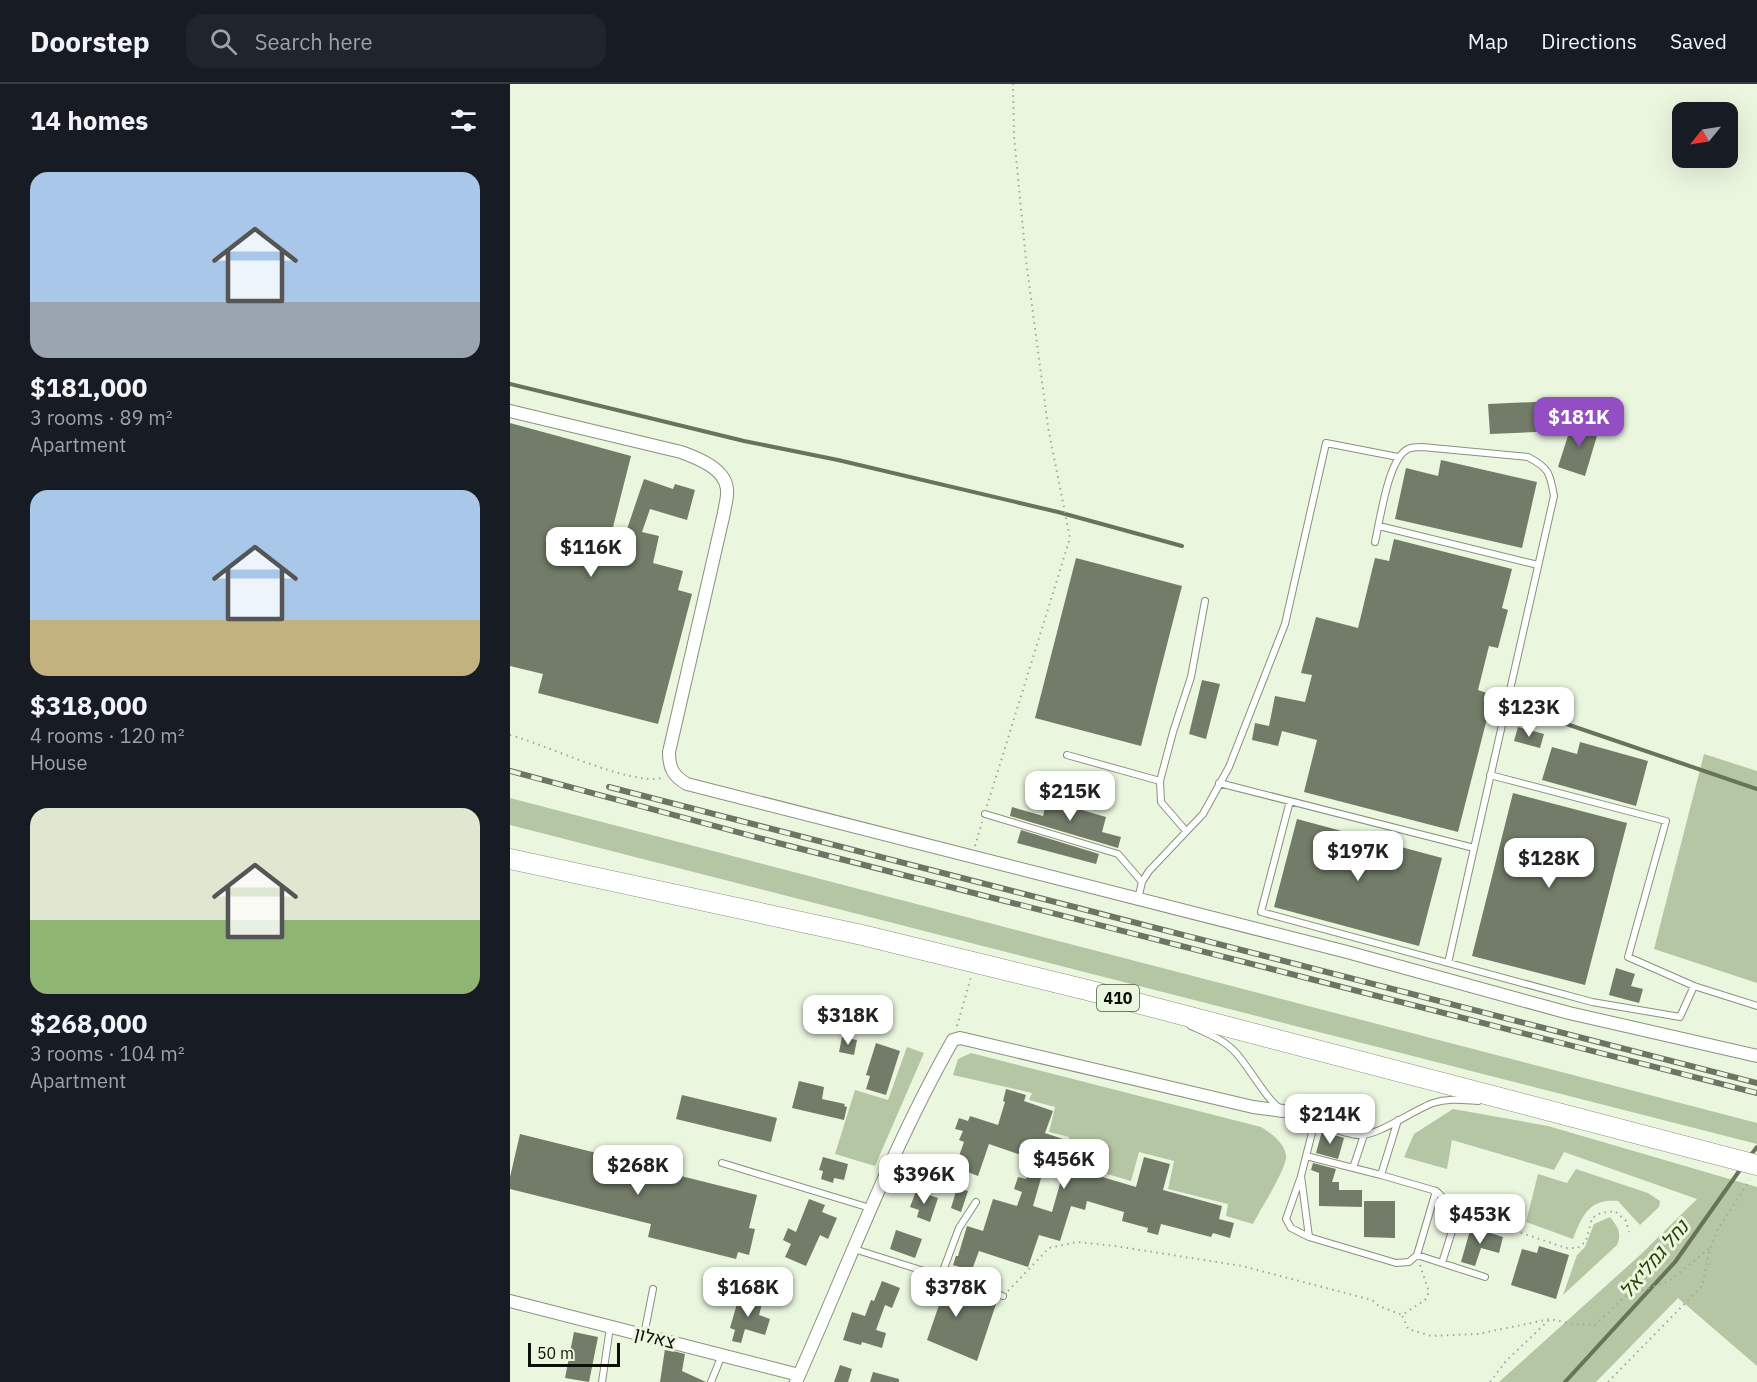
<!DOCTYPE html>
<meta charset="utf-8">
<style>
:root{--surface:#171b24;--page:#20242c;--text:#f1f3f6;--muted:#9ea1a6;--line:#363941;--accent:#924ec2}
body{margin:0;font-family:"IBM Plex Sans",Heebo,sans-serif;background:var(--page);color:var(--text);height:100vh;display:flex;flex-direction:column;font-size:22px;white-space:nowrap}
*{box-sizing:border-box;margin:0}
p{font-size:20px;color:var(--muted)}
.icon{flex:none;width:33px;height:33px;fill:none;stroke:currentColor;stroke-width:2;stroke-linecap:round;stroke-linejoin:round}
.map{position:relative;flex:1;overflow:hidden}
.side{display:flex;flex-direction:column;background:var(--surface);width:510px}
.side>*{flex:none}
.needle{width:39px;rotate:240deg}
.fabs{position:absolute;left:1162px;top:18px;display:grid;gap:12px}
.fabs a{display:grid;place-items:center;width:66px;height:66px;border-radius:12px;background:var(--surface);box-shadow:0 6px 24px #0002;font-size:30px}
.scale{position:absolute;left:18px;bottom:15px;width:92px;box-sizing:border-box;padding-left:6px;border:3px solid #0b0f07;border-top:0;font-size:16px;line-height:21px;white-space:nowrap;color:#0b0f07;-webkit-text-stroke:4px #ebf6df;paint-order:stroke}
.price{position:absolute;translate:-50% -51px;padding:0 14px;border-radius:12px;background:#fff;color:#222;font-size:20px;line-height:39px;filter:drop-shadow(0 2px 3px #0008)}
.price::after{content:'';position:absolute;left:50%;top:36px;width:18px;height:14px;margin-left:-9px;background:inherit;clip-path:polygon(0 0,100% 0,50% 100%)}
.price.on{background:var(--accent);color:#fff}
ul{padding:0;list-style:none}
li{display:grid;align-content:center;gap:12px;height:318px;padding:0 30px}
li span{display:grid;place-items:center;height:186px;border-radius:18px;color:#555}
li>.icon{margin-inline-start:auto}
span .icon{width:108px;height:108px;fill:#fffc;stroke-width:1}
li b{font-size:26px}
h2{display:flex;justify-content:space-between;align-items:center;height:72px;padding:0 30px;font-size:26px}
header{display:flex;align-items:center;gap:36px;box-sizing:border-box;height:84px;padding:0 30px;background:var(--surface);border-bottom:2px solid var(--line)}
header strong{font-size:28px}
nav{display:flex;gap:33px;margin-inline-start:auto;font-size:21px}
.search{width:420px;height:54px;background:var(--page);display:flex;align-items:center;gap:15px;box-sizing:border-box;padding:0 21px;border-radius:18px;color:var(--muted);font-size:22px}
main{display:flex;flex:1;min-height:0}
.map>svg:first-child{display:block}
.green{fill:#b5c6a4}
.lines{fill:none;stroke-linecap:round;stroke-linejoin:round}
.stream{stroke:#677458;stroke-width:4}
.building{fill:#727c68}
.service-casing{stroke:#87917c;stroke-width:8}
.minor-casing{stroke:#87917c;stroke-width:14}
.primary-casing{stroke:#87917c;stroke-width:21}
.path{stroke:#9fa896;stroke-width:2;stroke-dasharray:1.5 4.5;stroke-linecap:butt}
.service{stroke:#fff;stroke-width:6}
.minor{stroke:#fff;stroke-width:12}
.primary{stroke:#fff;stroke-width:20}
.rail-casing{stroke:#6d7466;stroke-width:6}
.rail{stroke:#ebf6df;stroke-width:4;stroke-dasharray:11;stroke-linecap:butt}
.labels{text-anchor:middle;stroke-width:6;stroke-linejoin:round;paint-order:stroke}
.shield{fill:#ebf6df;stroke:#4e5448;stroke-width:1.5}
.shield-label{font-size:16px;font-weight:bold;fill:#0b0f07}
.street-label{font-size:18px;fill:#0b0f07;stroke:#ebf6df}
.water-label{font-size:20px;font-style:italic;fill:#2b4106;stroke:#ebf6df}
</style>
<header>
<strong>Doorstep</strong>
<div class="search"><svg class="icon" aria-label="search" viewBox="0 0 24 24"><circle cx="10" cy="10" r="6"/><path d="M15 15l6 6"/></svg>Search here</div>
<nav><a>Map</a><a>Directions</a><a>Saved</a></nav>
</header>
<main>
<section class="side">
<h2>14 homes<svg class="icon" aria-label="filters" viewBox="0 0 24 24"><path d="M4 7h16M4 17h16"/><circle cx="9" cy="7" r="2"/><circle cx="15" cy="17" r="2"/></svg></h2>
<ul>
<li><span style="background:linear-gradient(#a9c7e8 70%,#9aa5b1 0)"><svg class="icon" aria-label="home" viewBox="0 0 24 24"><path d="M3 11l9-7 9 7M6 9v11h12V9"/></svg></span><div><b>$181,000</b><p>3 rooms · 89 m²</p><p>Apartment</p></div></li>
<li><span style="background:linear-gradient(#a9c7e8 70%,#c2b280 0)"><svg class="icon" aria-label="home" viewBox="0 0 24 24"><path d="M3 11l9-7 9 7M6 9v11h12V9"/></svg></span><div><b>$318,000</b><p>4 rooms · 120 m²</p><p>House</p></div></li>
<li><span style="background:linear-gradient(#dfe7d0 60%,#8fb573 0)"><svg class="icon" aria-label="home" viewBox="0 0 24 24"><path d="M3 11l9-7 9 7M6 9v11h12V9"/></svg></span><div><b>$268,000</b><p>3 rooms · 104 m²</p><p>Apartment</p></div></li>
</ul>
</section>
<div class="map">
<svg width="1247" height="1298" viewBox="0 0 1247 1298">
<rect width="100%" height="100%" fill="#ebf6df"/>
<path class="green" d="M1194 670 1247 687V899L1144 865Z
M0 714 1247 1039V1060L0 741Z
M397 963 414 969 365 1082 325 1070 345 1006 378 1016Z
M461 969 751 1043C761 1049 774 1058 776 1071 778 1083 750 1126 743 1140L716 1132 718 1120 658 1105 664 1077 629 1068 621 1097 553 1077 559 1053 539 1048 545 1023 519 1016 522 1009 443 991 448 975Z
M943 1025 1038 1042 1247 1103V1282L1168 1214 1086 1298H989L1129 1172 1187 1115 1054 1068 1044 1086 942 1056 937 1085 894 1073 904 1050Z
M1066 1085 1138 1109 1150 1117 1149 1123 1130 1141 1108 1117C1079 1114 1072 1132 1063 1155L1016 1138 1028 1090 1057 1099Z
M1100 1133C1108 1143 1112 1149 1107 1161L1053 1211 1067 1171 1075 1163 1084 1140Z"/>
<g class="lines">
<path class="stream" d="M0 300 234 357 328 376 548 428 672 462
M1033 632 1247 705
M1240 1072 1247 1063
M1055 1298 1165 1178 1232 1083"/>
</g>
<path class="building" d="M1047 317 1048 347 980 350 978 320Z
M1063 336 1089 345 1075 392 1048 383Z
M0 339 121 372 102 447 115 451 134 395 163 405 165 400 185 406 177 436 140 425 132 448 149 452 143 479 173 487 168 506 182 510 148 640 28 609 33 590 0 582Z
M931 376 1027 398 1012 464 885 435 896 384 928 392Z
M884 455 1002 485 992 524 998 526 988 564 979 562 968 606 983 611 948 748 794 708 807 656 772 647 768 662 742 656 745 639 759 642 765 612 795 618 802 591 791 589 806 533 848 544 865 474 879 477Z
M566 474 672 502 631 662 525 634Z
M692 596 710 600 696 655 679 650Z
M1008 643 1034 650 1030 664 1004 657Z
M1070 658 1138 677 1126 722 1032 696 1042 663 1067 670Z
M1003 709 1117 739 1075 901 962 872Z
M537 716 596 733 592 748 611 753 608 764 500 732 502 723 533 732Z
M787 735 932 774 909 862 764 823Z
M511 746 589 770 586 780 507 759Z
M1106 884 1125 890 1121 902 1133 905 1129 919 1099 911Z
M332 953 347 956 344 971 329 968Z
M366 959 390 967 376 1011 356 1005 360 992 356 991Z
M289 997 314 1003 312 1015 335 1020 334 1022 337 1023 334 1036 282 1024Z
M496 1005 516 1011 514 1017 543 1027 535 1049 553 1055 542 1087 534 1084 523 1122 542 1128 555 1082 626 1103 634 1073 660 1080 653 1106 712 1122 709 1135 724 1139 720 1154 703 1149 701 1153 651 1140 648 1151 637 1148 638 1144 612 1137 614 1128 577 1117 575 1126 561 1122 550 1157 529 1151 518 1183 469 1167 460 1191 449 1187 450 1183 443 1181 446 1172H448L457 1142 473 1147 483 1115 507 1122 512 1108 504 1105 508 1093 516 1095 523 1075 479 1060 468 1092 445 1083 454 1058 449 1056 453 1047 445 1045 449 1034 458 1037 460 1032 488 1041 495 1018 493 1017Z
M172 1011 267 1034 261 1058 166 1035Z
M812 1047 834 1054 828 1075 806 1069Z
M10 1050 155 1086V1088L247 1111 239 1144 245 1145 239 1171 228 1168 226 1175 138 1153 141 1140 0 1105V1093Z
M313 1073 338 1080 334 1096 324 1094 323 1099 311 1095 313 1087 309 1086Z
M803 1079 826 1085 822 1098H829V1106H852V1123L809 1122V1089L801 1086Z
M447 1104 458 1107 451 1128 441 1124Z
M406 1107 428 1114 420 1138 407 1133 409 1126 400 1123Z
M299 1115 315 1121 312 1128 327 1134 318 1155 310 1151 296 1182 275 1173 281 1160 273 1156 278 1144 286 1148Z
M854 1117H885V1154L854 1153Z
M961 1143 993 1153 989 1169 971 1164 965 1182 951 1178Z
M386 1146 412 1155 405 1174 380 1165Z
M1029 1162 1059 1171 1046 1215 1001 1201 1012 1165 1027 1169Z
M411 1192 424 1196 423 1199 486 1220 467 1277 417 1256 429 1221 401 1211 405 1197 409 1198Z
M372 1197 390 1204 382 1224 375 1221 366 1246 376 1249 372 1264 352 1258 351 1261 333 1256 342 1228 355 1232 361 1216 364 1217Z
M230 1209 253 1216 249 1231 260 1235 255 1251 235 1245 231 1259 222 1257 225 1246 220 1244Z
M64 1248 88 1253 79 1298 55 1294Z
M155 1265 175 1270 172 1287 196 1298H150Z
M330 1281 342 1285 338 1298H324Z
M363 1288 389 1295V1298H360Z"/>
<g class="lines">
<g class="service-casing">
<path id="service" d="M869 442 1028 481
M865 458C870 437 878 374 898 365 902 363 908 363 912 363L1018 373C1039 384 1040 389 1044 412L938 879
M557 671 650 697
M980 691 1156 737 1118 873 1184 902 1247 922
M709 699 964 764
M780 717 751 828 1082 918 1170 933 1184 902
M475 730 608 770 632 798
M676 747 651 718 650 697 663 648 681 593 695 517
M628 815 632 798 639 787 693 730 719 683 775 540 816 359 888 373
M681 942C699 950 715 956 727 970 740 985 758 1018 773 1027 781 1032 839 1051 848 1051 867 1053 903 1026 923 1019 938 1014 952 1016 968 1017
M805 1037 791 1092 799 1153 886 1179 899 1178 907 1171 926 1107 871 1091 888 1036
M796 1072 871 1091
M212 1079 360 1124
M843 1084 854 1051
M790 1095 776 1135 781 1144 799 1153
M926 1107 948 1128 932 1179
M344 1165 493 1212
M907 1171 975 1193
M431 1192 449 1144 466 1118
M134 1251 143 1205
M92 1298 100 1243
M201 1298 212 1271"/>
</g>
<g class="minor-casing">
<path id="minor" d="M0 327 171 368C187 374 215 384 217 405 218 413 215 421 214 429L159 668C159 684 163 692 177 700L837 868 1059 929 1247 972
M0 1217 289 1291
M286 1298C337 1184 381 1065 443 956L450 954 743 1023 773 1027"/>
</g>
<g class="primary-casing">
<path id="primary" d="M0 775 352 851 577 906 1247 1081"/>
</g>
<path class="path" d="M0 651C35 660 120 702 152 694
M477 722 560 454 538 343 516 176 504 52 503 0
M465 762 472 738
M447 942 461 893
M988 1141 1056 1164H1068L1076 1157 1082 1134 1091 1129 1105 1127 1116 1137 1119 1148
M910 1181 919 1208 915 1216 892 1231 898 1245 921 1252 968 1250 1040 1235 1063 1240 1085 1241 1114 1213 1159 1197 1200 1164
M498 1207 539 1164 567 1158 605 1162 732 1182 862 1216 869 1222 892 1231
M980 1298 996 1277 1040 1235
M1098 1298 1192 1202 1200 1164 1209 1143 1240 1096"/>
<use href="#service" class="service"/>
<use href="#minor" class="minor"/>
<use href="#primary" class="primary"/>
<g class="rail-casing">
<path id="rail" d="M0 687 268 759 1247 1009
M99 703 1247 999"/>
</g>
<use href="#rail" class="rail"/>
</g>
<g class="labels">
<rect class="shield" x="587" y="901" width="42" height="26" rx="4.5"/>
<g class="shield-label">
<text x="608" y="920">410</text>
</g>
<g class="street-label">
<text transform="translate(145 1254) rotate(14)" y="6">צאלון</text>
</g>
<g class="water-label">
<text transform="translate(1144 1175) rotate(-50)" y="7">נחל גמליאל</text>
</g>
</g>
</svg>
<div class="fabs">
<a><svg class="needle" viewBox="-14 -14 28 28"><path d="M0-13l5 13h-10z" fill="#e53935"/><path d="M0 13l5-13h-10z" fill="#9ea1a6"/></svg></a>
</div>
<div class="scale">50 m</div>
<b class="price on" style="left:1069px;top:364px">$181K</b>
<b class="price" style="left:81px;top:494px">$116K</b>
<b class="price" style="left:1019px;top:654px">$123K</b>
<b class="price" style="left:560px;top:738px">$215K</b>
<b class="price" style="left:848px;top:798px">$197K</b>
<b class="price" style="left:1039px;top:805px">$128K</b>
<b class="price" style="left:338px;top:962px">$318K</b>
<b class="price" style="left:820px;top:1061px">$214K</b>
<b class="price" style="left:554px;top:1106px">$456K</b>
<b class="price" style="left:128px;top:1112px">$268K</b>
<b class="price" style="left:414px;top:1121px">$396K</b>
<b class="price" style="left:970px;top:1161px">$453K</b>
<b class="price" style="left:238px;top:1234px">$168K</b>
<b class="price" style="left:446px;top:1234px">$378K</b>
</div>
</main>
